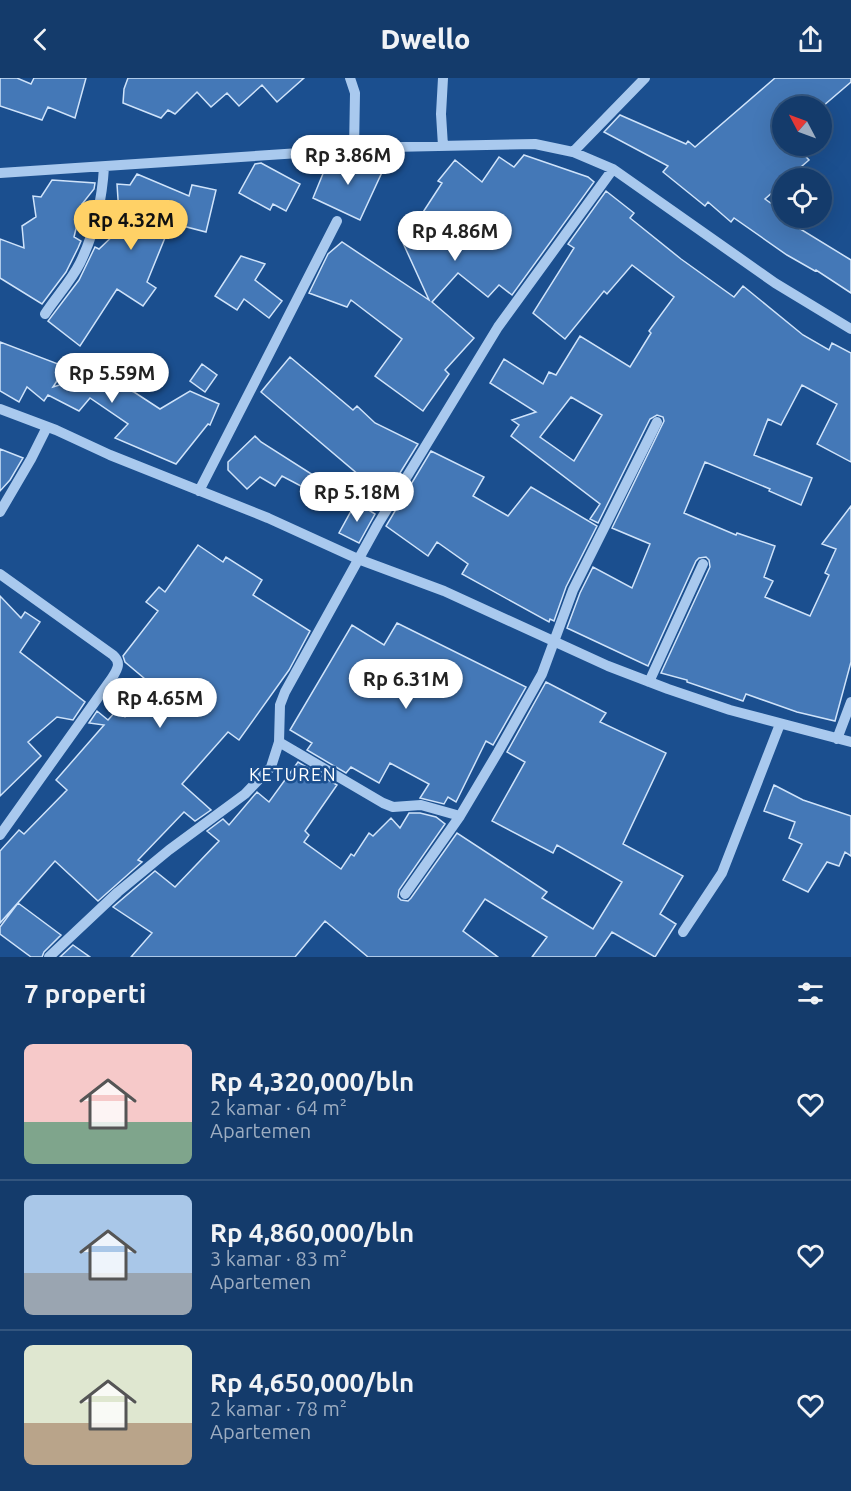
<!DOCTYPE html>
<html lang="id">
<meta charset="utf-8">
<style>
:root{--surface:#143b6b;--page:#214673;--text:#f1f3f6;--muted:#9dadc1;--line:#33557e;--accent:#ffd166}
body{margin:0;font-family:Ubuntu,sans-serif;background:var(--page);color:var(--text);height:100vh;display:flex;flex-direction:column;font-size:22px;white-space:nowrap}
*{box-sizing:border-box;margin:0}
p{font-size:20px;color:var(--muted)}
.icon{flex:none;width:33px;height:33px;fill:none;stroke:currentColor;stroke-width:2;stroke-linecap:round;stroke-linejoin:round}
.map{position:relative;height:879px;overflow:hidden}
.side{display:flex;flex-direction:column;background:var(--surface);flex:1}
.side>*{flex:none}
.needle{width:39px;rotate:311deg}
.tools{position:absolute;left:772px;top:18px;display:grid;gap:12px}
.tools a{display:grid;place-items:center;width:60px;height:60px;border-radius:50%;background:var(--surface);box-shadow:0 6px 24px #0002,0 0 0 2px var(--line);font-size:30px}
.price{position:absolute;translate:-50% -51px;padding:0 14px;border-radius:21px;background:#fff;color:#222;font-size:20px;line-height:39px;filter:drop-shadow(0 2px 3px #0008)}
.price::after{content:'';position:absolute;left:50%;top:36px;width:18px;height:14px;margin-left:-9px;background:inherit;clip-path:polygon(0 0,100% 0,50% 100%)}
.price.active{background:var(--accent);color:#111}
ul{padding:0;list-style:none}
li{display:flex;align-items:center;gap:18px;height:150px;padding:0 24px}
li+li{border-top:2px solid var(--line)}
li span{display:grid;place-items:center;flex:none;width:168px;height:120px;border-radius:9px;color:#555}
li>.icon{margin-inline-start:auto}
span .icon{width:72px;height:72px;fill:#fffc;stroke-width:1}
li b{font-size:26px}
h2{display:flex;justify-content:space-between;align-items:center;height:72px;padding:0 24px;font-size:26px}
header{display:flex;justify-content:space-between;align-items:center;height:78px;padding:0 24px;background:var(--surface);font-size:27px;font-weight:800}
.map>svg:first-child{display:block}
.building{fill:#4478b7;stroke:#cfe3fa;stroke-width:1.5;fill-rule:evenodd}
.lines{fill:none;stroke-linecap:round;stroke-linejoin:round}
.minor{stroke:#a9c9ee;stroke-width:10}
.labels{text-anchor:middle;stroke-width:5;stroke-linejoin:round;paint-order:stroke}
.quarter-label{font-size:18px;letter-spacing:1.5px;fill:#fff;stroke:#1b4f8f}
</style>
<header><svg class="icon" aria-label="back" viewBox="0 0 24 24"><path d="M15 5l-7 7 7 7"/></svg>Dwello<svg class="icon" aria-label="share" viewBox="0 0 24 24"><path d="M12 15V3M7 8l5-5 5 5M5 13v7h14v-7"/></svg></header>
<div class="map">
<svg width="851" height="879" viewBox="0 0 851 879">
<rect width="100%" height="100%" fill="#1b4f8f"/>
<path class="building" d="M0 0H17L31 6 34 0H86L75 40 48 29 42 42 0 28Z
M128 0H304L277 24 262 7 239 28 227 15 211 29 197 14 175 36 168 32 161 40 123 25 124 11Z
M775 0H851V4L823 28H783V68H796L809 82 788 100H783V105L765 121 783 134V140H791L800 145 797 149 851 182V215L816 192 815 193 787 177 734 140 731 144 708 124 705 128 663 94 668 88 604 54 620 37 686 66 688 63 695 69Z
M524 77 588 99 594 104 512 217 499 207 488 219 458 195 432 224 474 260 445 292 449 296 423 333 375 298 402 261 351 222 347 229 309 215 328 176 342 164 429 222 403 165 419 148 416 145 442 105 438 103 455 82 482 104 499 79 514 89Z
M339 80 354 87 361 81 383 92 360 142 313 120 329 81Z
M261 85 300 106 286 133 273 126 270 132 239 115 255 86Z
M137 96 189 118 192 107 216 112 206 154 171 145 147 204 156 210 143 228 117 211 80 268 48 243 79 202 95 169 99 171 120 151 117 106 130 107Z
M52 102 95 105 94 111 82 126 74 159 81 163 78 170 66 194 42 226 0 200V161L24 170 22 148 36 139 33 118 41 119Z
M606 113 634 135 630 140 681 181 734 219 743 208 803 257 829 272 832 265 851 275V384L817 366 837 326 802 307 781 347 768 341 754 377 812 400 801 427 769 413 770 411 705 384 684 435 736 457 737 455 775 468 764 499 773 503 765 519 810 538 829 497 825 495 836 471 822 466 851 428V584L835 643 797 634 746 616 743 623 687 604V602L661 595 710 489 709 482 706 479 699 480 696 483 648 588 567 550 580 515 593 489 632 510 650 466 612 450 664 343 663 339 657 337 650 341 598 445 590 441 600 426 511 358 519 347 512 342 536 334 490 305 504 281 543 306 549 294 556 297 580 258 630 289 651 255 649 253 674 219 632 187 607 216 604 213 565 261 533 235 574 170 568 166ZM571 319 602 337 574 383 540 359Z
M241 178 265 186 255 202 282 223 269 240 244 221 237 232 215 218Z
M0 264 66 289 53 309 90 298 134 314 160 331 190 313 219 326 210 347 208 346 176 386 115 360 128 346 90 320 79 333 48 317 44 323 27 309 19 324 0 313Z
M290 279 353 332 357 328 375 345 418 366 385 419 261 314Z
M202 286 217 297 205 314 190 303Z
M255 358 261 364 324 404 316 416 282 398 275 408 260 399 247 411 228 392V384Z
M0 371 23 380 10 402 0 413Z
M431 373 484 399 473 418 508 438 531 409 597 448 566 509 554 543 550 541 549 544 462 496 468 486 437 464 428 478 386 448Z
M356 424 375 436 359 465 339 455Z
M198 467 223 484 226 479 262 502 253 517 310 553 289 592 239 662 228 654 182 706 211 732 195 743 184 734 138 782 142 784 98 823 55 783 0 845V773L19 752 24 756 67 712 56 702 104 647 89 645 97 633 108 642 117 632 125 639 151 606 125 584 123 578 158 533 146 524 159 509 165 514Z
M0 518 21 540 25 534 40 544 20 574 85 624 73 642 57 639 28 664 41 678 0 718Z
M397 545 526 609 493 667 486 663 456 724 448 719 444 726 420 720 429 706 390 685 379 705 351 689 346 695 307 672 312 665 290 652 352 547 384 567Z
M546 604 606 635 600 644 666 675 623 766 683 798 660 836 676 846 655 879 612 854 595 879H532L547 859 485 821 463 853 498 879H368L325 843 295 879H131L152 855 113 829 155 793 175 809 219 763 207 753 223 741 229 747 257 714 269 724 298 684 337 707 305 753 309 757 304 764 341 791 351 776 354 778 369 755 373 758 391 740 400 750 409 735H420L436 739 445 746 399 812 398 819 401 822 408 823 411 820 457 755 547 814 542 820 593 851 622 804 557 767 553 775 492 743 525 684 507 674Z
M774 707 803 722 851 738V778L845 774 839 788 827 784 808 814 783 802 802 766 789 760 795 744 764 733Z
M18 825 61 857 44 874 42 879H31L0 856V849Z
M73 867 90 879H60Z"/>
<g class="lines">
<path class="minor" d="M350 0 355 15 354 72
M443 68 441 36 443 0
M573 74 645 0
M0 95 391 69 535 66 573 74 613 91 775 205 851 251
M45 236C56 219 71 203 80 185 95 154 102 123 104 89
M0 331 56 352 110 377 268 440 358 481 444 513 608 588 668 611 730 632 851 664
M199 413 337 143
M0 434 31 381 47 349
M0 496 113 577C122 585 117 592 112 600L0 757
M649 604 703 486
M837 661 851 624
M279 664 383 725 393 729 421 727 460 738 498 674 542 596 573 512 657 344
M405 816 460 738
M683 854 722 795 780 646
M49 879 118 814 169 772 245 716 271 689 279 664 280 627 285 614 378 446 498 249 613 91"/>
</g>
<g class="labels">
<g class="quarter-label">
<text x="293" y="703">KETUREN</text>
</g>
</g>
</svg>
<div class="tools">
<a><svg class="needle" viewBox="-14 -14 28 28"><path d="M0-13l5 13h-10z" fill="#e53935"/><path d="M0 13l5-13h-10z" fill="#9dadc1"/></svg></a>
<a><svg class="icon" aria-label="locate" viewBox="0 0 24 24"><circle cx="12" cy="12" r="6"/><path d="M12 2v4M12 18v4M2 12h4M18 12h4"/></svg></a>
</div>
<b class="price" style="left:348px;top:108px">Rp 3.86M</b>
<b class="price active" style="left:131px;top:173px">Rp 4.32M</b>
<b class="price" style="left:455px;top:184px">Rp 4.86M</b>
<b class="price" style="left:112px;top:326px">Rp 5.59M</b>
<b class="price" style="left:357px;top:445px">Rp 5.18M</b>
<b class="price" style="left:406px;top:632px">Rp 6.31M</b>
<b class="price" style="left:160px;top:651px">Rp 4.65M</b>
</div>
<section class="side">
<h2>7 properti<svg class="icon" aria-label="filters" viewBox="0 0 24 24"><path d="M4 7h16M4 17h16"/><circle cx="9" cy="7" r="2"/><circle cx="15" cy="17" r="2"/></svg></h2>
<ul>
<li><span style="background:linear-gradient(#f6c9c9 65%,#7fa58c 0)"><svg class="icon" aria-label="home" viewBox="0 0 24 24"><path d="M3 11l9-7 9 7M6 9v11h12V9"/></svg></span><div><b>Rp 4,320,000/bln</b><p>2 kamar · 64 m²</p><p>Apartemen</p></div><svg class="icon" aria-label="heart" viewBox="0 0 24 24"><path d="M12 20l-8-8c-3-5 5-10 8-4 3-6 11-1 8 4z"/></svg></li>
<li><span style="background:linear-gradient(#a9c7e8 65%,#9aa5b1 0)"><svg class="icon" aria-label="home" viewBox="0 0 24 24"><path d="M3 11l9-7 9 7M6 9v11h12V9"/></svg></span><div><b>Rp 4,860,000/bln</b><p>3 kamar · 83 m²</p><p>Apartemen</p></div><svg class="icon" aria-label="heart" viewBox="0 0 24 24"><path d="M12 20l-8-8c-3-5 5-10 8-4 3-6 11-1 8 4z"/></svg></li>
<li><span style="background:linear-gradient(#dfe7d0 65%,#b9a48a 0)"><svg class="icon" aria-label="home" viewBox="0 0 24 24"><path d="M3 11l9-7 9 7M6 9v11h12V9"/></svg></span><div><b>Rp 4,650,000/bln</b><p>2 kamar · 78 m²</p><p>Apartemen</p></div><svg class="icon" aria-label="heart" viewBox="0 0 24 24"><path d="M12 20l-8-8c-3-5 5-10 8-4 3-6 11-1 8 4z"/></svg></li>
</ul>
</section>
